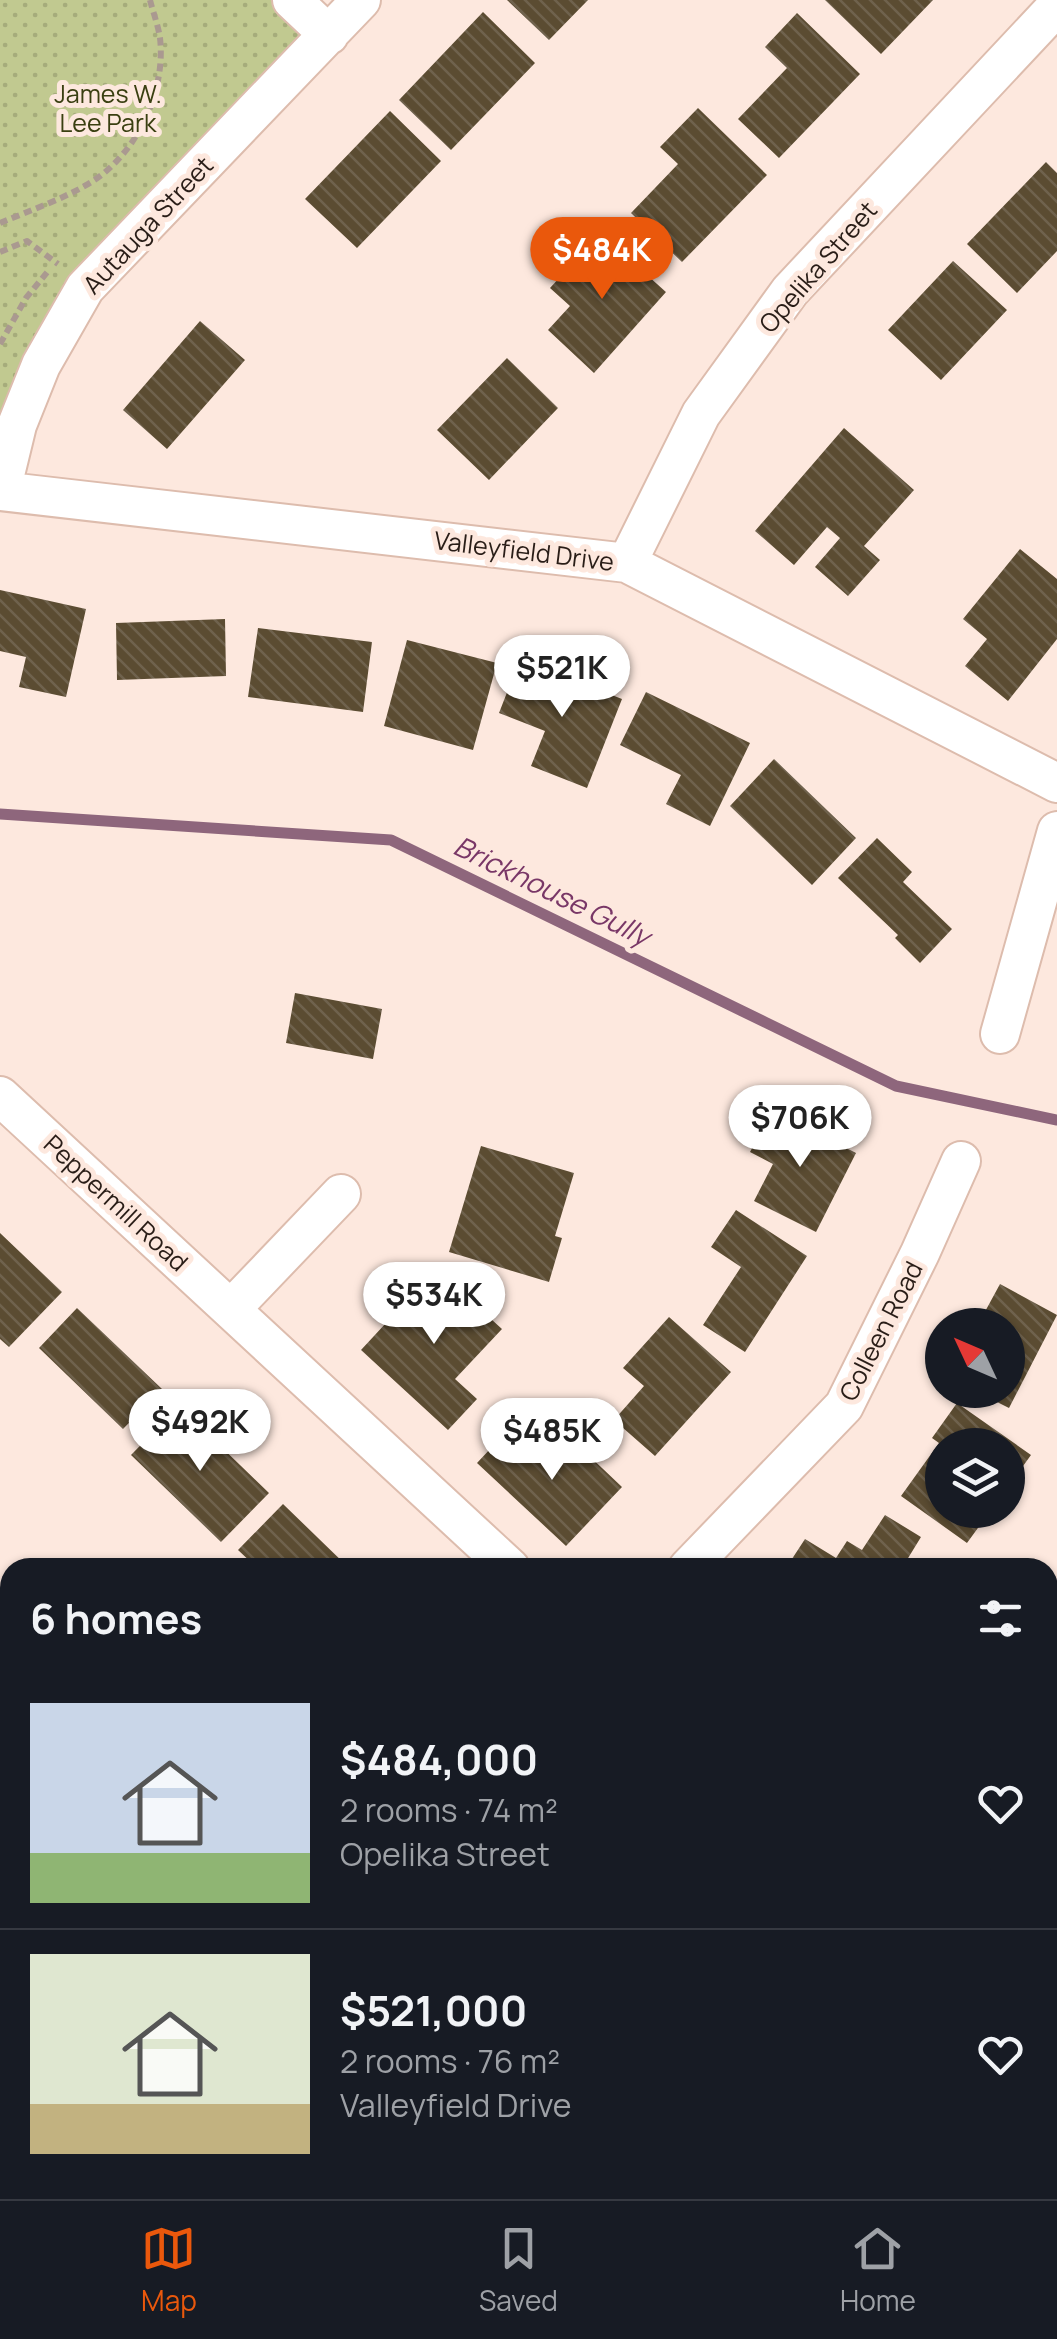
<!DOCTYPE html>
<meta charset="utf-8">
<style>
:root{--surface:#171b24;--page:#20242c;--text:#f1f3f6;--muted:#9ea1a6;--line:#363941;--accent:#ea580c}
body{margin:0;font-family:Manrope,sans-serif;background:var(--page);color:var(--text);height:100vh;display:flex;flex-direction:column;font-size:38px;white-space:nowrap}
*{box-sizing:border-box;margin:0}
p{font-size:32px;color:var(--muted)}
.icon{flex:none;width:55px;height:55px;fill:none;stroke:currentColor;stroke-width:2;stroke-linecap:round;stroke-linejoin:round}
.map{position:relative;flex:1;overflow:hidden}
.panel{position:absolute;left:0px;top:1558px;width:1058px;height:642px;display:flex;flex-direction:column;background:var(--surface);border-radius:30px 30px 0 0;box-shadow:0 2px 8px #0004}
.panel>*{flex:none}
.needle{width:65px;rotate:314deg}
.controls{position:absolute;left:925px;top:1308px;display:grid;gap:20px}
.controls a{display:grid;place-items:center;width:100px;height:100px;border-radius:50%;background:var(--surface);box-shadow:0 2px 8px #0004;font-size:50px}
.price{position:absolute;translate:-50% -85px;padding:0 22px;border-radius:35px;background:#fff;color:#222;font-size:32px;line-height:65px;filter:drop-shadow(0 2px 5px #0008)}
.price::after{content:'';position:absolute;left:50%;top:60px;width:30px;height:22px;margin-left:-15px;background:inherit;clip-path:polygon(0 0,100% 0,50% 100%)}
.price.on{background:var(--accent);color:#fff}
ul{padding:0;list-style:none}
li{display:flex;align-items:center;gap:30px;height:250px;padding:0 30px}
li+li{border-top:2px solid var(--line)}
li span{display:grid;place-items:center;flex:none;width:280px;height:200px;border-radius:0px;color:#555}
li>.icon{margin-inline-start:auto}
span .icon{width:120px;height:120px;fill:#fffc;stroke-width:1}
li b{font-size:42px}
h2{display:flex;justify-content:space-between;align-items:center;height:120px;padding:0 30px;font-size:42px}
.tab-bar{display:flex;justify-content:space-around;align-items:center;height:140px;border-top:2px solid var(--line);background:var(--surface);font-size:28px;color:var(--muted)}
.tab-bar a{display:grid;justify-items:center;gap:5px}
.tab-bar .on{color:var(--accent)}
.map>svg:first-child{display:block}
.grass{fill:url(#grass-dots)}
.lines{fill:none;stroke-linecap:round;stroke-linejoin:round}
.stream{stroke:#8e667c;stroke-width:11}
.building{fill:url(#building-back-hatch)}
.street-casing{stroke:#ddbcad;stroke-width:42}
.path{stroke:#aa9990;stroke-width:6;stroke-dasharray:8 5;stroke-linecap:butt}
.street{stroke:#fff;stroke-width:38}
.labels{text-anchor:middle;stroke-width:10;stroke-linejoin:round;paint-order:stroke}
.park-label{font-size:25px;fill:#3a3f11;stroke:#fde8de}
.street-label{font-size:25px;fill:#291d17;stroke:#fde8de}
.water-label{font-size:28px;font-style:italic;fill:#793767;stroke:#fde8de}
</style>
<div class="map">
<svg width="1057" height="2199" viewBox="0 0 1057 2199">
<defs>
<pattern id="grass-dots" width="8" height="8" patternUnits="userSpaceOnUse" patternTransform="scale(2.5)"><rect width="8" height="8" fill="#c1c990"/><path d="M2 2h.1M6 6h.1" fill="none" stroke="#a6ac7b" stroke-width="1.8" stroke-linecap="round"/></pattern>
<pattern id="building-back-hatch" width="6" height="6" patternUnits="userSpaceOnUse" patternTransform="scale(2.5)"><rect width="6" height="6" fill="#5b4c32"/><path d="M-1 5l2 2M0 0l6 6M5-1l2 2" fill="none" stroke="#6f624d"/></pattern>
</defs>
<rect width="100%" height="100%" fill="#fde8de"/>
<path class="grass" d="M0 0H292L329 35 111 260 0 491Z"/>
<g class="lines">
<path class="stream" d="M0 814 391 840 896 1086 1057 1120
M1048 1663 1057 1653
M548 2199 557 2190"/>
</g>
<path class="building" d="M507 0H588L549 40Z
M825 0H933L881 54Z
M483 12 535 63 451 150 399 100Z
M797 13 860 74 779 158 738 119 787 68 765 47Z
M698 108 767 175 682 262 631 213 678 164 660 147Z
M390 111 441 161 357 248 305 199Z
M1046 162 1057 173V251L1017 293 967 244Z
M600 233 666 292 594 373 548 330 570 306 550 288Z
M953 261 1007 310 941 380 888 330Z
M200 321 245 360 167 449 123 410Z
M507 358 558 408 489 480 437 430Z
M844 428 914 490 864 546 880 560 848 596 815 567 840 538 827 527 794 565 755 531Z
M1020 549 1057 579V639L1008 701 965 666 987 639 963 619Z
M0 590 86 609 66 697 19 687 26 657 0 651Z
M225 619 226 676 117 680 116 623Z
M258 628 372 642 363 712 248 697Z
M407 640 497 663 473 750 384 726Z
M520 659 622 699 587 788 531 766 545 731 499 713Z
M646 692 750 743 710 826 666 804 681 775 620 745Z
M774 759 856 838 812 885 730 806Z
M877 838 912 872 903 882 952 929 920 963 895 938 898 935 838 878Z
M295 993 382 1009 373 1059 286 1043Z
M772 1110 856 1153 816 1232 754 1201 773 1164 750 1152Z
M481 1146 574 1173 555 1236 562 1238 549 1282 449 1252Z
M736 1210 807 1256 745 1352 703 1325 741 1267 711 1247Z
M0 1233 62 1292 9 1347 0 1339Z
M436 1269 502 1329 455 1379 477 1399 448 1430 361 1350Z
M1000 1284 1057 1315 1009 1408 973 1390H1008V1325H991L981 1319Z
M77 1308 162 1389 123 1429 39 1348Z
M669 1317 731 1372 655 1456 614 1420 644 1386 623 1368Z
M957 1403 1031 1455 1008 1487V1445H942V1510H991L967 1543 901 1496 939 1443 932 1438Z
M179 1406 269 1493 221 1542 131 1455Z
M562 1430 622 1487 566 1546 477 1463 506 1432 534 1459Z
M283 1504 349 1568H251L254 1565 238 1550Z
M885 1515 921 1537 902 1568H793L788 1565 805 1539 836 1558 847 1541 862 1550Z
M10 1685V1767L0 1777V1695Z
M0 2090 10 2100V2165L0 2175Z
M254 2190H338L348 2199H245Z
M843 2190H950L942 2199H853Z"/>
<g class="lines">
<g class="street-casing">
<path id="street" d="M292 0 329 35
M0 491 627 563 1057 783
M1 491 17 425 41 365 85 288 361 0
M627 563 701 414 790 291 1057 6
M1000 1034 1057 831
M0 1096 510 1568
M231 1309 341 1194
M688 1568 844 1406 920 1253 961 1161
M0 1916 10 1926
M1048 2082 1057 2091
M99 2199 108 2190"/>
</g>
<path class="path" d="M0 223C29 211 68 197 93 181 138 152 166 90 160 38 158 25 153 12 150 0
M0 252 27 241 58 264
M0 344 26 298 49 270"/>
<use href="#street" class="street"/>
</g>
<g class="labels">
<g class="park-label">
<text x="108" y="103">James W.<tspan x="108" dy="29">Lee Park</tspan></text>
</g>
<g class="street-label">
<text transform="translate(148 225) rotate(-47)" y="9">Autauga Street</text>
<text transform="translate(818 267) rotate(-49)" y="9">Opelika Street</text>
<text transform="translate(524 551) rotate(7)" y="9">Valleyfield Drive</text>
<text transform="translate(116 1203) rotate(43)" y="9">Peppermill Road</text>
<text transform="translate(881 1331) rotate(-63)" y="9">Colleen Road</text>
</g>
<g class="water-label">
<text transform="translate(552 891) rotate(26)" y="10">Brickhouse Gully</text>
</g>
</g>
</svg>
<div class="controls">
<a><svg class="needle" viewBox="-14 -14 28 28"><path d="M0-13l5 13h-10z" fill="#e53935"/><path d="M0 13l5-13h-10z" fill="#9ea1a6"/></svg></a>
<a><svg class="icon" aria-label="layers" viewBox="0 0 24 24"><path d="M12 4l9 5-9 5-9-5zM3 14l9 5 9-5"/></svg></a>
</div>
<b class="price on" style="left:602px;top:302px">$484K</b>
<b class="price" style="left:562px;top:720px">$521K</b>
<b class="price" style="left:800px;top:1170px">$706K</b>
<b class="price" style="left:434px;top:1347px">$534K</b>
<b class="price" style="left:200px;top:1474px">$492K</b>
<b class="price" style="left:552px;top:1483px">$485K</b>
<section class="panel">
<h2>6 homes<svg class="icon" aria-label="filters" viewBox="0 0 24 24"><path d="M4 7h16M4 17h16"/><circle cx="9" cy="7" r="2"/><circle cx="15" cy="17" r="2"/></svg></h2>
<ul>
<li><span style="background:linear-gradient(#c9d6e8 75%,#8fb573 0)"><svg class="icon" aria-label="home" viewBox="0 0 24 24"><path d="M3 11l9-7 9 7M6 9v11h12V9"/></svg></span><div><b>$484,000</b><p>2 rooms · 74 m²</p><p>Opelika Street</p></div><svg class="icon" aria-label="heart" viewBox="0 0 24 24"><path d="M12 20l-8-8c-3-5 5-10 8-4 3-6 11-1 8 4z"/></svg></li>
<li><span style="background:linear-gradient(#dfe7d0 75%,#c2b280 0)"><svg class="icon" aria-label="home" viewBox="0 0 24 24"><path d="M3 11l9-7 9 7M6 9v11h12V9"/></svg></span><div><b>$521,000</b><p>2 rooms · 76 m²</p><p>Valleyfield Drive</p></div><svg class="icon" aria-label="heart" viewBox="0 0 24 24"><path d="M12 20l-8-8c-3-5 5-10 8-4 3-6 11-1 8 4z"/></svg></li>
</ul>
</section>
</div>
<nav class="tab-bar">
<a class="on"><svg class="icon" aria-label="map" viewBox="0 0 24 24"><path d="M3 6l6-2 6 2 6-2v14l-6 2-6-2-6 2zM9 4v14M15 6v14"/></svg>Map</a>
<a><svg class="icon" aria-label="saved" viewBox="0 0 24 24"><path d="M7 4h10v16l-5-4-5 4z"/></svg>Saved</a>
<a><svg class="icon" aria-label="home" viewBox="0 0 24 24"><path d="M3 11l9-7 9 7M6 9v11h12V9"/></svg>Home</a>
</nav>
